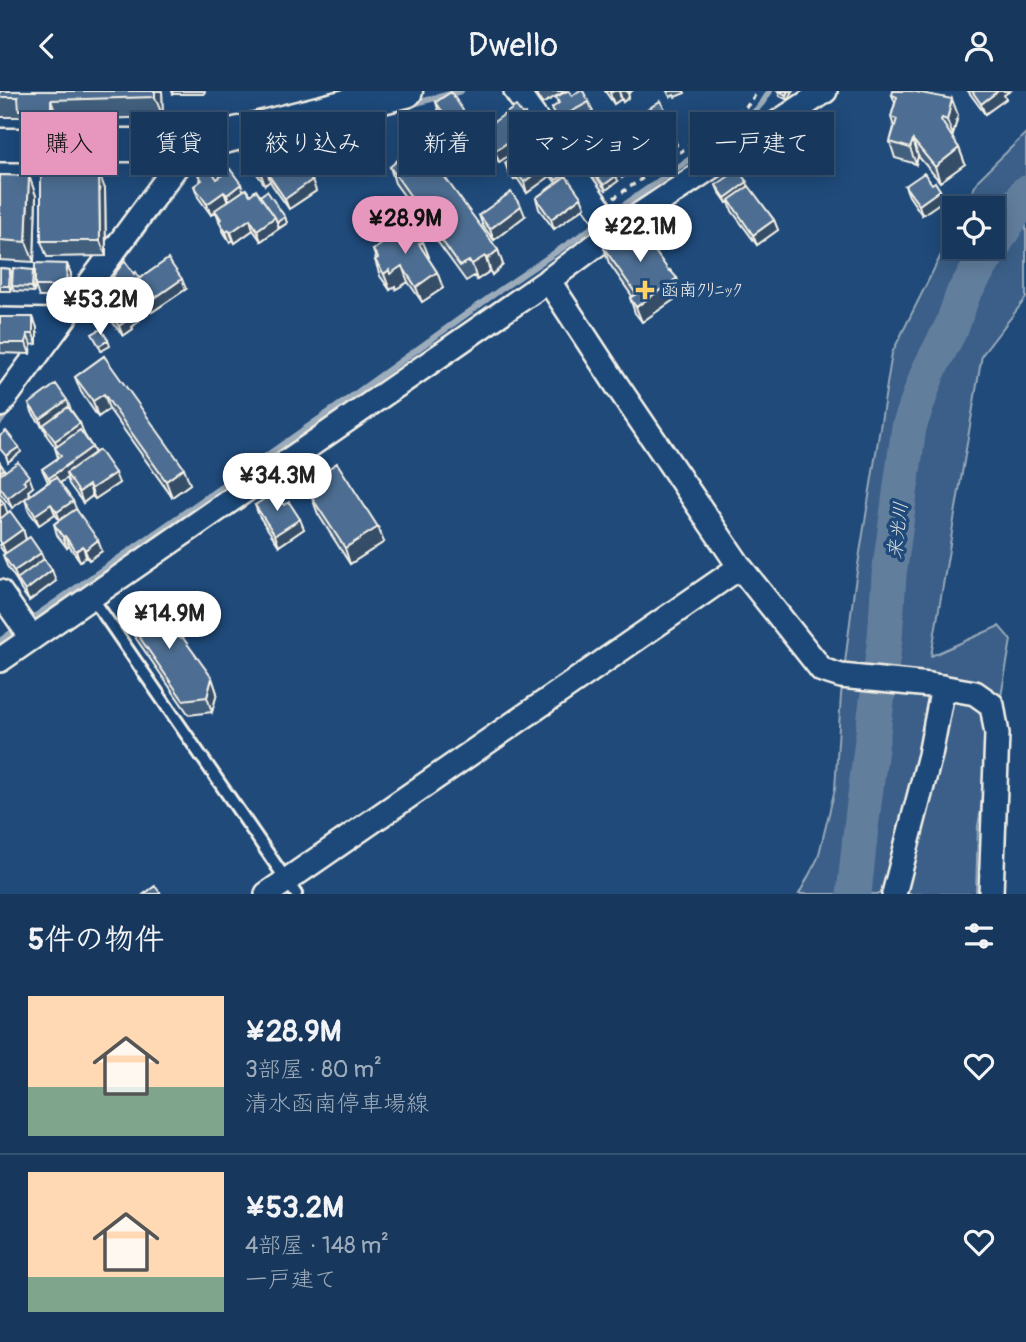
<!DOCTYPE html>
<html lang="ja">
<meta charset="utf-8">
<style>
:root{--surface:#17385c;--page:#244365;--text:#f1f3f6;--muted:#9eacbb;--line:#365272;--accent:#e797bd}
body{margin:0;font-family:Pangolin,"Klee One",sans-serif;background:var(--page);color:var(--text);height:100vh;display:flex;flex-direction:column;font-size:26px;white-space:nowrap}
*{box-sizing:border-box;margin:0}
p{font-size:23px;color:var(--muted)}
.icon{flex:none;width:38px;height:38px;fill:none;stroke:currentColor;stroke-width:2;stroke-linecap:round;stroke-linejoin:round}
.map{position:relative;height:803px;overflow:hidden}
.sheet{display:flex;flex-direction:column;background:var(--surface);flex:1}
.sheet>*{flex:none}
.hud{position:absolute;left:21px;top:21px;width:985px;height:63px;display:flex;gap:14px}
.buttons{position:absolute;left:942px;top:105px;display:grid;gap:14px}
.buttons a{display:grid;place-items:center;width:63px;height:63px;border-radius:0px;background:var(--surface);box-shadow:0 4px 18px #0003,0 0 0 2px var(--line);font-size:35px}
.price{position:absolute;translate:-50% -60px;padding:0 16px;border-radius:24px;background:#fff;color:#222;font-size:23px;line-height:46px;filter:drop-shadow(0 2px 4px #0008)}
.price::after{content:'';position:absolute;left:50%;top:42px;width:21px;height:16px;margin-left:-10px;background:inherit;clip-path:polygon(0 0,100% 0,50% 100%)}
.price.selected{background:var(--accent);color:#111}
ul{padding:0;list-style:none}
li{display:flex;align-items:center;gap:21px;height:175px;padding:0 28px}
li+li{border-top:2px solid var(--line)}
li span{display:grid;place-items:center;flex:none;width:196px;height:140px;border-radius:0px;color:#555}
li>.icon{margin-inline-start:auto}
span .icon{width:84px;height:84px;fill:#fffc;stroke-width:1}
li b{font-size:30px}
h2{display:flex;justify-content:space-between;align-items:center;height:84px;padding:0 28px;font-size:30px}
.pill{padding:0 24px;border-radius:0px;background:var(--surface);box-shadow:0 4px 18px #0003,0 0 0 2px var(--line);font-size:24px;line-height:63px}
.pill.selected{background:var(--accent);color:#111}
header{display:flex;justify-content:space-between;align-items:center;height:91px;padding:0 28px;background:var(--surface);font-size:32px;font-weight:600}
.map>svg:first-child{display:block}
.green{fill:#3a5f88;stroke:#97a8b8;stroke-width:2}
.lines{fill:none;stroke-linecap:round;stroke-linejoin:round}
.stream{stroke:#9cacbb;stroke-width:6}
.river{stroke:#627e9d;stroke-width:35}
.service-casing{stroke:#f4f1e8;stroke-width:16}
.minor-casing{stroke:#f4f1e8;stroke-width:28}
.secondary-casing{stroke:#f4f1e8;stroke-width:37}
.path{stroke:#f4f1e8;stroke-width:3.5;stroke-dasharray:5 5;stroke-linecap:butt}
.service{stroke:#1f4a7a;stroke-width:10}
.minor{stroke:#1f4a7a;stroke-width:23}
.secondary{stroke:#1f4a7a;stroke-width:32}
.wall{fill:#425f7e;stroke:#f4f1e8;stroke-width:2}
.shaded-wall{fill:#364d66;stroke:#f4f1e8;stroke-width:2}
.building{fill:#4d6e92;stroke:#f4f1e8;stroke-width:2}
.poi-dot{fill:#ffd166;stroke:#1f4a7a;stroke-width:2.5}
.labels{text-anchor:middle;stroke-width:7;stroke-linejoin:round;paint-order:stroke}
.poi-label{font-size:18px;fill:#f4f1e8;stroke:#1f4a7a;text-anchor:start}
.water-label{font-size:19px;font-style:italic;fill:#dee0dd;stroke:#1f4a7a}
</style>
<header><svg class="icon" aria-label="back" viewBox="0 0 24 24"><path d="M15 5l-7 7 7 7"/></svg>Dwello<svg class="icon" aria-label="person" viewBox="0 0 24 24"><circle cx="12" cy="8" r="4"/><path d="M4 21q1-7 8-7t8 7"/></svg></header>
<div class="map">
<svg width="1026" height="803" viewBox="0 0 1026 803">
<rect width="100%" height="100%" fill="#1f4a7a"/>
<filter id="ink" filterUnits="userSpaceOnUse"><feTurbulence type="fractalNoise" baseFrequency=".0143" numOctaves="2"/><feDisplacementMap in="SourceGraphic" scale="14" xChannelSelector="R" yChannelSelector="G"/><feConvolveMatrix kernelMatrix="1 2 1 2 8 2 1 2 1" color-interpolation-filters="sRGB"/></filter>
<g filter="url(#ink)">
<path class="green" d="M1026 42V207L982 264 931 565 999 535 1011 549 978 735 976 803H799L818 767 835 698 841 604 854 499 892 262 954 138V156H992V117H964L978 89Z"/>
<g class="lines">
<path class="stream" d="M409 14 461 0
M110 184 197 68 201 66
M0 331 9 319
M27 531 348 308 500 199 587 140 740 33C753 24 762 14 770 0
M0 550 18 537"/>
<path class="river" d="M854 803 861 736 885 547 889 484 909 336 928 281 952 235 963 203 1026 102"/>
<g class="service-casing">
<path id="service" d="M91 505 296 803"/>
</g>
<g class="minor-casing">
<path id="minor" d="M516 0 615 140
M548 189 618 296 740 476 822 579 841 585 930 594 975 602 992 614 997 643 991 803
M0 229 62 230
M0 314 192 54
M0 501 32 547
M0 569 546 191 615 140 825 0
M267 803 740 476
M894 803 930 664 943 596"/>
</g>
<g class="secondary-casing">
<path id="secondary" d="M0 54H192L406 0"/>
</g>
<path class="path" d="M614 107 748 14 758 0"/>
<use href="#service" class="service"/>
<use href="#minor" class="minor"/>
<use href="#secondary" class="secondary"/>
</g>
<path class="wall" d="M0 0H162L163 26 58 29V39H26L22 26H0Z
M172 0H205L204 3H173Z
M535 0H566L542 13Z
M605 0H632L628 3 629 6 623 11 621 8 614 13Z
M667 0H684L685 2 675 6 674 4 670 6Z
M778 0H793L788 9 780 5Z
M968 0H1010L1004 4 1006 8 985 23Z
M917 1 958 24 953 44H950L959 57 965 73 940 91 918 65 916 73 895 67 890 51 894 36 891 26 895 12 892 4Z
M572 5 589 11 593 21 562 39 555 27 552 17 558 13 556 6Z
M436 11 474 36 478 47 451 64 441 50 437 39 445 35 443 27 439 22Z
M523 24 540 43 544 54 535 60 549 86 527 102 517 87 514 89 509 83 505 72 521 61 518 58 499 71 485 50 481 40Z
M586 31 607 35 609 40 597 49 587 37Z
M673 35 669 38 673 44 677 54 651 74 642 62 640 57 635 60 626 47 622 36Z
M264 53 292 63 293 66 312 89 316 100 289 118 272 94 270 90 265 94 250 73 247 62Z
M610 68 636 77 622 87 612 74Z
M390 76 409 78 498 159 503 174 492 184 490 180 477 189 474 185 466 190 395 92Z
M547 77 565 83 585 116 554 138 539 118 536 107 556 92 549 83Z
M594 81 618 90 606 99 596 86Z
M198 83 217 88 243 99 250 104 260 105 285 126 287 132 261 150 253 139 235 152 233 149 230 151 223 140 216 121 211 124 198 106 194 95 201 91Z
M0 84 29 85 36 105 34 171 0 169Z
M716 94 748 95 774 129 778 139 757 154 732 120 729 111 727 112 718 99Z
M905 95 944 109 922 124 909 105Z
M105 98 106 165 47 166 41 150Z
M479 124 525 125 494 149 483 135Z
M423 151 429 166 428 167 437 181 443 197 422 211 408 191 396 198 395 195 390 199 380 185 375 169 376 168 373 159Z
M651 154 682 203 642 231 635 222 630 207 632 205 609 172 604 157Z
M67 173 71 183 70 206H39L35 195V189L34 201 14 200 12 195 33 179 35 183Z
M0 177 10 178 11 200H0Z
M134 183 139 187 186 198 152 221 139 201 137 196 124 205 115 190 113 185Z
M97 205 139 230 132 236 133 238 123 245 101 216Z
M0 226H33L37 237V253L31 254 30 263 0 262Z
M104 265 190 393 172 406 109 318 98 326 81 301 75 286Z
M29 313 71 319 80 332 84 343 92 356 95 362 119 392 95 408 92 405 83 412 69 393 67 387 60 392 102 460 89 469 86 466 80 470 69 455 67 457 57 444 54 433 59 429 55 423 39 434 28 419 25 408 48 391 42 378 58 367 55 357H56L47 345 45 339 33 323Z
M0 372 5 380 33 396 28 400 30 404 12 417 0 402Z
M308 391 384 451 350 473 318 423 312 407 314 406Z
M0 407 4 412 7 422 23 438 26 448 43 469 56 490 29 510 21 499 17 490 7 475 3 464 5 463 0 456Z
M255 414H284L304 438 279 455 259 425Z
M149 517H166L172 532 171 536 175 546 212 587 217 602 212 621 189 624 128 536 122 521Z"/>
<path class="shaded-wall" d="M155 0H162L163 26 155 6Z
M614 0H619L621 8 614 13 610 2Z
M619 0H627L629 6 623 11Z
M788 0H793L788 9 786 4Z
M998 0H1010L1004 4 1006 8 985 23 981 13Z
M952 8 958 24 953 44 947 29Z
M51 9 58 29V39L51 19Z
M669 24 673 35 642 56 638 51 640 57 635 60 631 50Z
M607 35 609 40 597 49 595 44Z
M474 36 478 47 451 64 447 54Z
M540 43 544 54 525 68 521 57Z
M673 44 677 54 651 74 647 63Z
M514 47 518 58 499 71 495 60Z
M913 49 918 65 916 73 910 57Z
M589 50 591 56 579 64 577 59Z
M959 57 965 73 940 91 935 76Z
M292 63 296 73 268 83 270 90 265 94 261 83Z
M634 71 636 77 622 87 620 81Z
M545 75 549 86 527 102 524 91Z
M513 77 517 87 514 89 510 79Z
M99 82 105 98 106 165 100 150Z
M29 85 36 105 34 171 26 151Z
M616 85 618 90 606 99 604 94Z
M312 89 316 100 289 118 285 108Z
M747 91 749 97 727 112 725 107Z
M241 93 245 104 231 114 227 104Z
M940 99 944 109 922 124 919 114Z
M224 101 228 112 211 124 207 113Z
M581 106 585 116 554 138 551 128Z
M521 115 525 125 494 149 490 138Z
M275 126 279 137 261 150 257 139Z
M285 126 287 132 279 137 277 131Z
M250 128 253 139 235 152 231 141Z
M774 129 778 139 757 154 753 144Z
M229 139 233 149 230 151 226 141Z
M423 151 429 166 424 169 419 153Z
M498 159 503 174 492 184 487 168Z
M485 165 490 180 477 189 472 173Z
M67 173 71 183 70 206 66 195Z
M402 175 408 191 396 198 395 195 390 199 384 183 389 179Z
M10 178 12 183 11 200 9 195Z
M33 179 35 184 34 201 32 196Z
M437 181 443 197 422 211 416 196Z
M677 187 682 203 642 231 636 216Z
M182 188 186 198 152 221 149 211Z
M135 191 137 196 124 205 122 199Z
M135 220 139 230 132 236 133 238 123 245 119 235 127 225Z
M33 226 37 237V253L33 243Z
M27 243 31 254 30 263 26 252Z
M108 249 110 255 101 260 99 255Z
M104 303 109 318 98 326 93 310Z
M67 309 71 319 43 334 44 339 40 328Z
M80 332 84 343 59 360 55 350Z
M19 356 21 361 8 371 6 365Z
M92 356 96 366 66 382 67 387 53 397 49 387Z
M184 377 190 393 172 406 166 390Z
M115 382 119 392 95 408 91 398Z
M29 385 33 396 28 400 30 404 12 417 8 407 23 390Z
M89 394 92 405 83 412 79 401Z
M73 410 77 420 61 432 57 421Z
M4 412 8 423 0 428V415Z
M51 413 55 423 39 434 35 424Z
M300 428 304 438 279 455 275 444Z
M378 436 384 451 350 473 345 457Z
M23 438 26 449 6 463 2 453Z
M65 445 69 455 67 457 63 446Z
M98 449 102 460 89 469 85 459Z
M83 455 86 466 80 470 76 460Z
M41 462 45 472 18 490 14 480Z
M52 479 56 490 29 510 25 500Z
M166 517 172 532 171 536 165 526Z
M212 587 217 602 212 621 207 606Z"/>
<path class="building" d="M0 0H155V6L51 9V19H19L18 6H0Z
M567 0H569L572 5 579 0H583L589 11 558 28 552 17 559 12 556 6Z
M779 0H788L786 4Z
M893 0H911L952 8 947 29 942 27 941 29 959 57 935 76 913 49 910 57 890 51 897 28 891 26 897 6 892 4Z
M972 0H998L981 13Z
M451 1 474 36 447 54 437 39 446 34 442 27 445 25 436 11Z
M660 10 669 24 631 50 622 36Z
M516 15 523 24 525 23 540 43 521 57 514 47 495 60 481 40Z
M598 23 607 35 595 44 586 31Z
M664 32 673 44 647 63 638 51Z
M580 37 589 50 577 59 568 45Z
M276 45 278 48 280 46 292 63 261 83 247 62 263 51 264 53Z
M530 54 545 75 524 91 513 77 510 79 505 72Z
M624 58 634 71 620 81 610 68Z
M427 62 498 159 487 168 485 165 472 173 469 170 460 175 390 76 400 67 409 78 415 75 413 70Z
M294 65 312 89 285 108 268 83Z
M556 71 565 83 556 89 547 77Z
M607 72 616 85 604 94 594 81Z
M208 75 217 88 230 78 241 93 227 104 224 101 207 113 194 95 202 89 198 83Z
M738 79 747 91 725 107 716 94Z
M41 82H99L100 150H41Z
M924 82 932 93 935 91 940 99 919 114 905 95Z
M0 84 29 85 26 151 0 149Z
M566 85 581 106 551 128 536 107Z
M749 95 774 129 753 144 729 109Z
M246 98 250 104 256 99 275 126 257 139 250 128 231 141 229 139 226 141 219 130 221 128 215 119Z
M267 100 285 126 277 131 275 126 260 105Z
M511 101 521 115 490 138 479 124Z
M639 132 647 144 644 145 669 180 670 179 677 187 636 216 630 207 636 203 604 157Z
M411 133 423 151 419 153 437 181 416 196 402 175 390 183 389 179 384 183 375 169 378 167 373 159Z
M168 168 182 188 149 211 135 191Z
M125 170 134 183 136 181 139 187 122 199 113 185Z
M35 172 67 173 66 195H35Z
M0 177 10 178 9 195H0Z
M13 177 33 179 32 196 12 195Z
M115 192 135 220 127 225 129 228 119 235 97 205Z
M0 226H33V243H27L26 252H0Z
M101 238 108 249 99 255 92 243Z
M104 265 184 377 166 390 104 303 93 310 75 286Z
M56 293 67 309 40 328 29 313Z
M68 316 80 332 55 350 43 334Z
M80 339 92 356 49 387 42 378 61 365 55 357Z
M6 340 19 356 6 365 0 358V345Z
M99 359 115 382 91 398 89 394 79 401 66 382Z
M18 371 29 385 23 390 26 393 8 407 0 396V384Z
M0 372 4 378 0 381Z
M337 372 378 436 345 457 312 407 317 404 308 391Z
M56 386 73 410 57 421 51 413 35 424 25 408Z
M275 401 284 414 289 411 300 428 275 444 255 414Z
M76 418 98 449 85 459 83 455 76 460 65 445 63 446 54 433Z
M10 420 23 438 2 453 0 450V428Z
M30 446 41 462 14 480 3 464Z
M44 468 52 479 25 500 17 488Z
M141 507 149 517H166L165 526 171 536 166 539 169 545 183 547 212 587 207 606 183 609 122 521Z
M155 795 161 803H144Z"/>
</g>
<path class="poi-dot" d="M641.5 188.5h7v7h7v7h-7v7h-7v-7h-7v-7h7z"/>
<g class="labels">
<g class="poi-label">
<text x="661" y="205">函南ｸﾘﾆｯｸ</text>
</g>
<g class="water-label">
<text transform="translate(897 439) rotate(-83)" y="7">来光川</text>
</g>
</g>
</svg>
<div class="buttons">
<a><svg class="icon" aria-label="locate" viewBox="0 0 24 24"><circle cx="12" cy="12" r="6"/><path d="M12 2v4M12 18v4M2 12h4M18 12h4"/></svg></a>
</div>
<b class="price selected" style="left:405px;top:165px">¥28.9M</b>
<b class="price" style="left:640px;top:173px">¥22.1M</b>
<b class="price" style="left:100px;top:246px">¥53.2M</b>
<b class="price" style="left:277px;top:422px">¥34.3M</b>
<b class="price" style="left:169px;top:560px">¥14.9M</b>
<div class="hud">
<a class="pill selected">購入</a>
<a class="pill">賃貸</a>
<a class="pill">絞り込み</a>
<a class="pill">新着</a>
<a class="pill">マンション</a>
<a class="pill">一戸建て</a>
</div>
</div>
<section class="sheet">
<h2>5件の物件<svg class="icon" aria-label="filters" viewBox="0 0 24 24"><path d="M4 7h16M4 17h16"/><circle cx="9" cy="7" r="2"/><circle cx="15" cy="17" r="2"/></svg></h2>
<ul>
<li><span style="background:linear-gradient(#ffd9b3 65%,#7fa58c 0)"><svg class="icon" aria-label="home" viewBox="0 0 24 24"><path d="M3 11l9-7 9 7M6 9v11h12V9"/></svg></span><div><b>¥28.9M</b><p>3部屋 · 80 m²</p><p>清水函南停車場線</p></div><svg class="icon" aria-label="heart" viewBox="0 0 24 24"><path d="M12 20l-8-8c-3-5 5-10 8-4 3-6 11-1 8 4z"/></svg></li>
<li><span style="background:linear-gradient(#ffd9b3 75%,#7fa58c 0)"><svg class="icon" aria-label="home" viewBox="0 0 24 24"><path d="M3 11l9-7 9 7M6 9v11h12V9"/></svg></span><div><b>¥53.2M</b><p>4部屋 · 148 m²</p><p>一戸建て</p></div><svg class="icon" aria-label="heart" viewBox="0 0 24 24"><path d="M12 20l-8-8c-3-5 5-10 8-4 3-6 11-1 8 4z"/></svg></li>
</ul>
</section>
